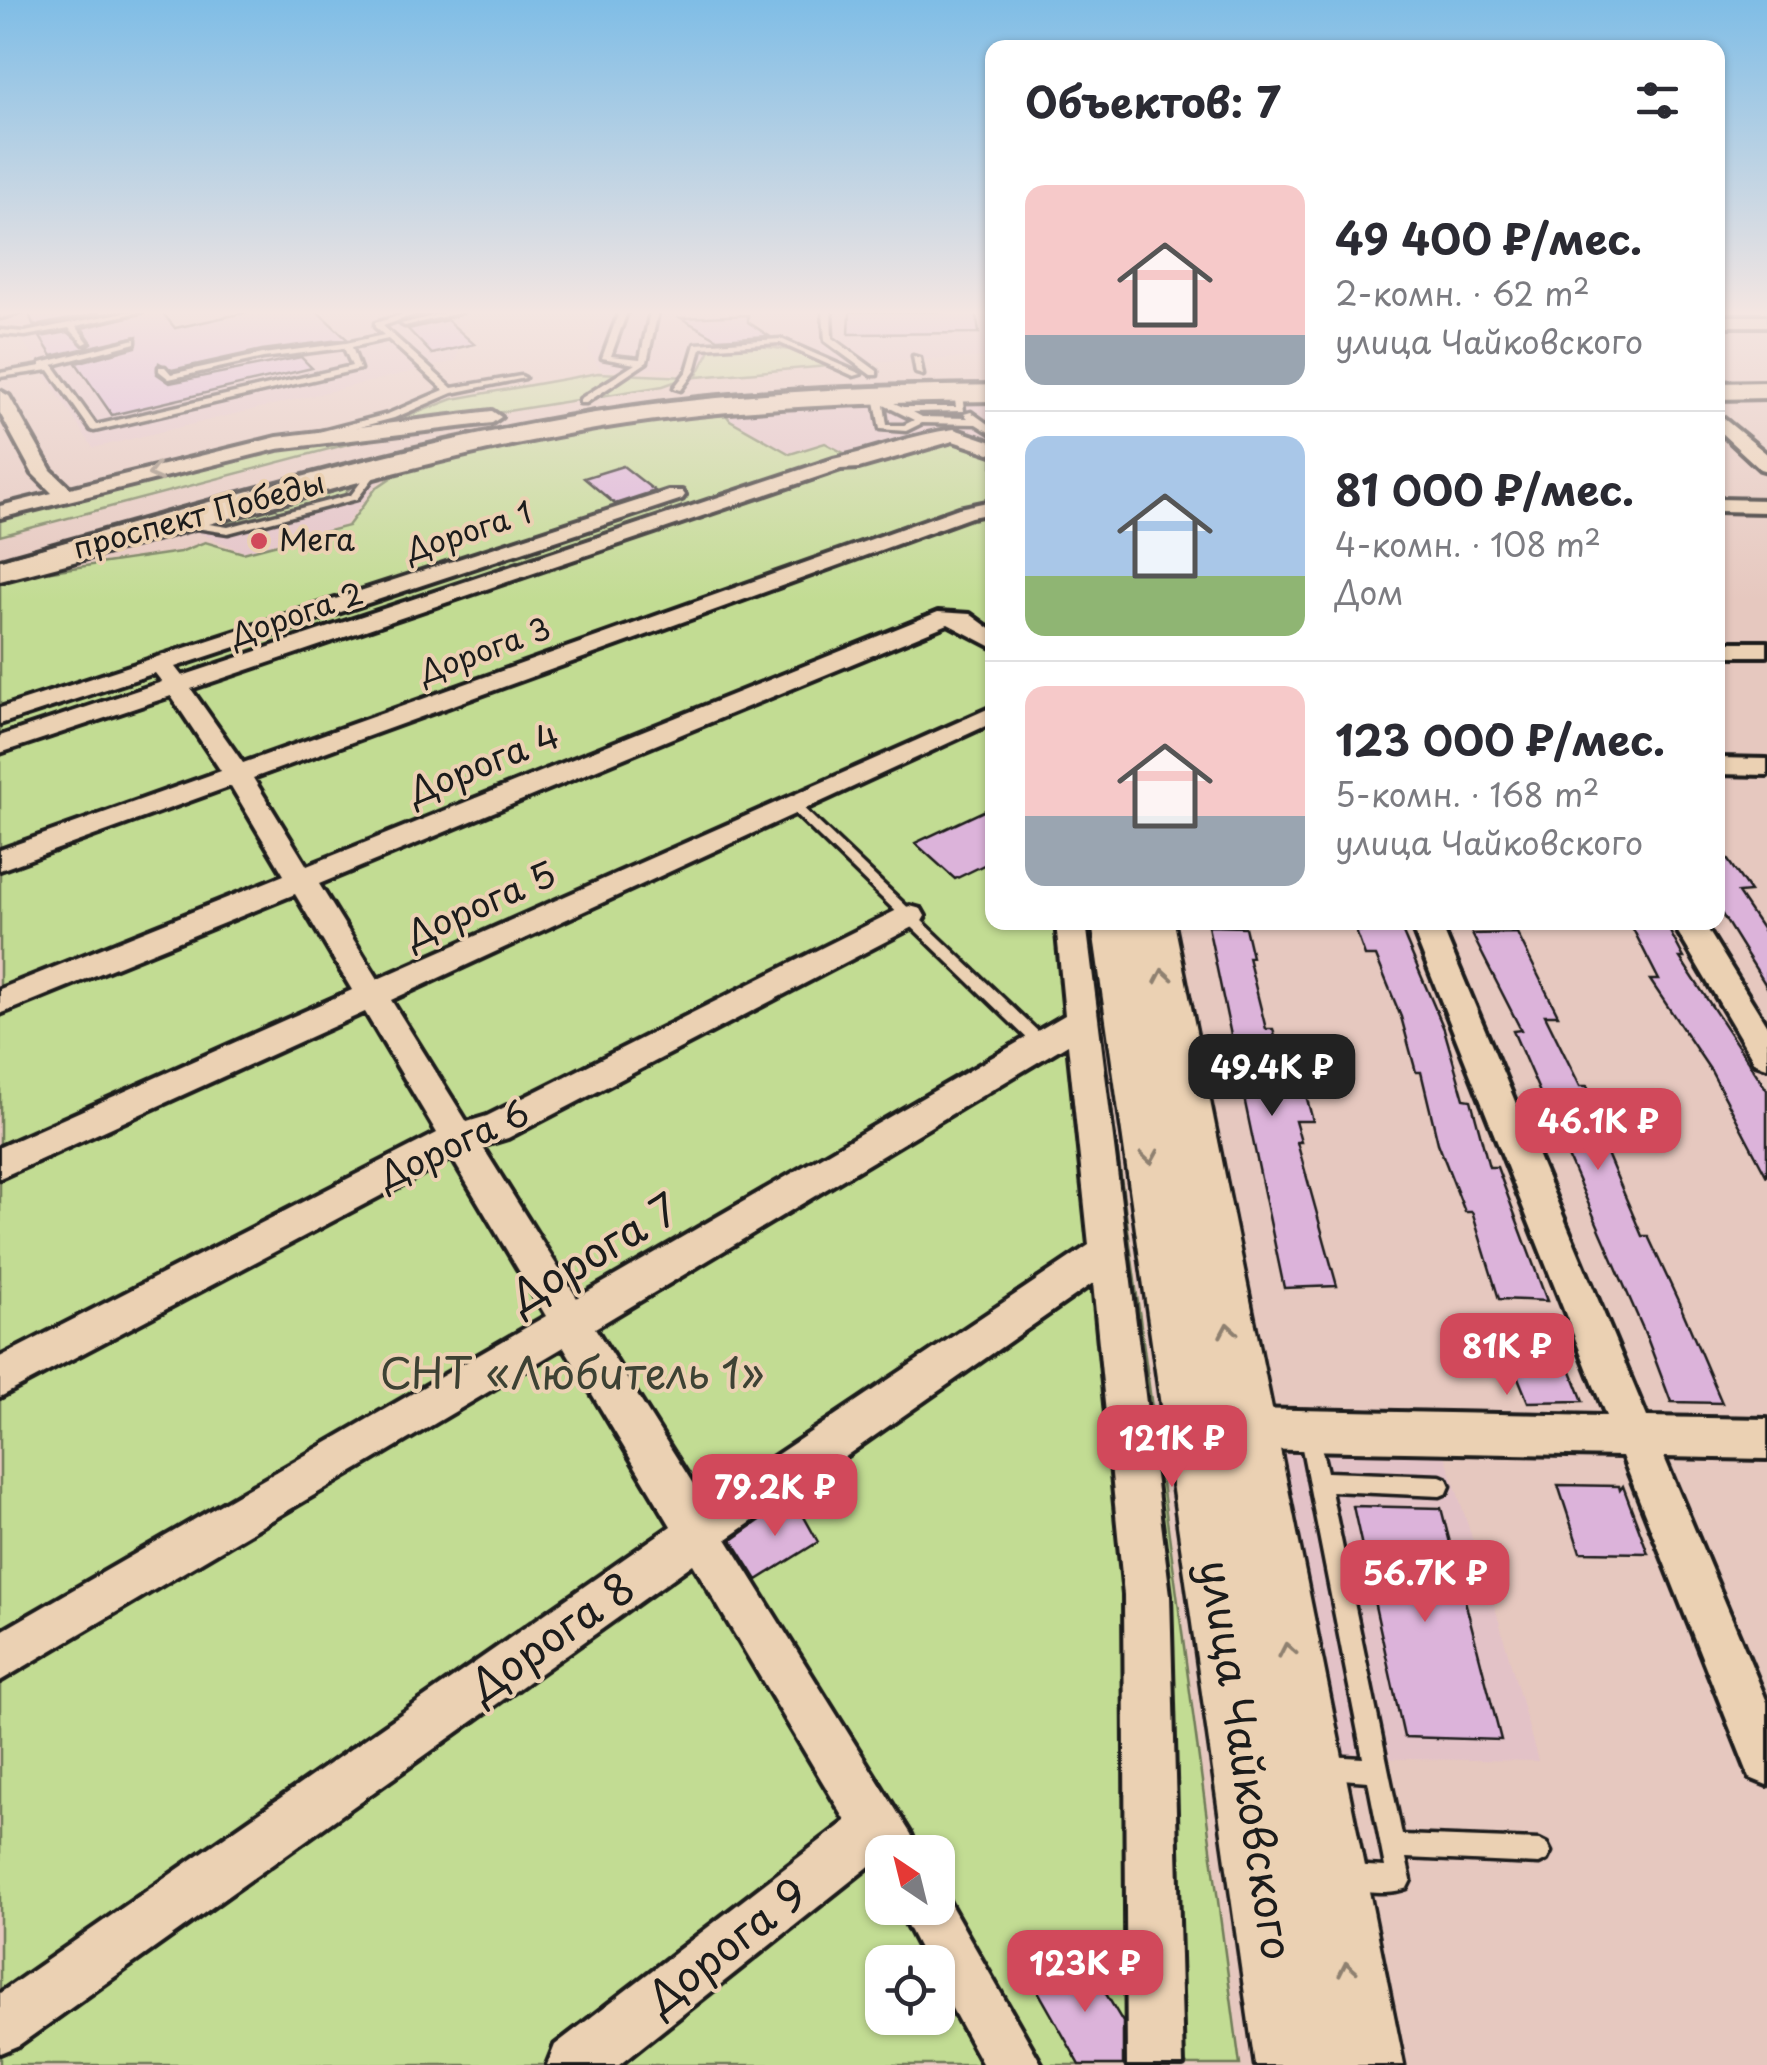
<!DOCTYPE html>
<html lang="ru">
<meta charset="utf-8">
<style>
:root{--surface:#fff;--page:#f2f2f3;--text:#2b2b33;--muted:#7c7c81;--line:#e1e1e2;--accent:#d1495b}
body{margin:0;font-family:"Playpen Sans",sans-serif;background:var(--page);color:var(--text);height:100vh;display:flex;flex-direction:column;font-size:38px;white-space:nowrap}
*{box-sizing:border-box;margin:0}
p{font-size:32px;color:var(--muted)}
.icon{flex:none;width:55px;height:55px;fill:none;stroke:currentColor;stroke-width:2;stroke-linecap:round;stroke-linejoin:round}
.map{position:relative;flex:1;overflow:hidden}
.drawer{position:absolute;left:985px;top:40px;width:740px;height:890px;display:flex;flex-direction:column;background:var(--surface);border-radius:20px;box-shadow:0 2px 8px #0004}
.drawer>*{flex:none}
.needle{width:65px;rotate:325deg}
.tools{position:absolute;left:865px;top:1835px;display:grid;gap:20px}
.tools a{display:grid;place-items:center;width:90px;height:90px;border-radius:20px;background:var(--surface);box-shadow:0 2px 8px #0004;font-size:50px}
.price{position:absolute;translate:-50% -85px;padding:0 22px;border-radius:20px;background:var(--accent);color:#fff;font-size:32px;line-height:65px;filter:drop-shadow(0 2px 5px #0008)}
.price::after{content:'';position:absolute;left:50%;top:60px;width:30px;height:22px;margin-left:-15px;background:inherit;clip-path:polygon(0 0,100% 0,50% 100%)}
.price.current{background:#222;color:#fff}
ul{padding:0;list-style:none}
li{display:flex;align-items:center;gap:30px;height:250px;padding:0 40px}
li+li{border-top:2px solid var(--line)}
li span{display:grid;place-items:center;flex:none;width:280px;height:200px;border-radius:20px;color:#555}
li>.icon{margin-inline-start:auto}
span .icon{width:120px;height:120px;fill:#fffc;stroke-width:1}
li b{font-size:42px}
h2{display:flex;justify-content:space-between;align-items:center;height:120px;padding:0 40px;font-size:42px}
.map>svg:first-child{display:block}
.built{fill:#e3c2c7}
.green{fill:#c2dc93;stroke:#6f7c58;stroke-width:2.5;fill-rule:evenodd}
.building{fill:#dcb3da;stroke:#1c1c1c;stroke-width:2.5}
.lines{fill:none;stroke-linecap:round;stroke-linejoin:round}
.lane-casing{stroke:#1c1c1c;stroke-width:7}
.street-casing{stroke:#1c1c1c;stroke-width:8}
.secondary-casing{stroke:#1c1c1c;stroke-width:7}
.primary-casing{stroke:#1c1c1c;stroke-width:8}
.lane{fill:#ebd1b3;fill-rule:evenodd}
.street{fill:#ebd1b3;fill-rule:evenodd}
.secondary{fill:#ebd1b3;fill-rule:evenodd}
.primary{fill:#ebd1b3;fill-rule:evenodd}
.tram{stroke:#1c1c1c;stroke-width:2.5}
.oneway{stroke:#8e806f}
.poi-dot{fill:#d1495b;stroke:#ebd1b3;stroke-width:4}
.labels{text-anchor:middle;stroke-width:8;stroke-linejoin:round;paint-order:stroke}
.far-street-label{font-size:30px;fill:#1c1c1c;stroke:#ebd1b3}
.far-poi-label{font-size:30px;fill:#1c1c1c;stroke:#ebd1b3;text-anchor:start}
.street-label{font-size:35px;fill:#1c1c1c;stroke:#ebd1b3}
.near-street-label{font-size:42px;fill:#1c1c1c;stroke:#ebd1b3}
.near-park-label{font-size:42px;fill:#3d4234;stroke:#ebd1b3}
</style>
<div class="map">
<svg width="1767" height="2065" viewBox="0 0 1767 2065">
<rect width="100%" height="100%" fill="#e6c8bf"/>
<filter id="ink" filterUnits="userSpaceOnUse"><feTurbulence type="fractalNoise" baseFrequency=".01" numOctaves="2"/><feDisplacementMap in="SourceGraphic" scale="20" xChannelSelector="R" yChannelSelector="G"/><feConvolveMatrix kernelMatrix="1 2 1 2 8 2 1 2 1" color-interpolation-filters="sRGB"/></filter>
<g filter="url(#ink)">
<path class="built" d="M4 312H469L456 361 93 448Z
M601 312H988L992 357 602 371 588 350Z
M967 399 992 407V441L857 460 825 443 791 454 730 420 724 412 854 401Z
M381 478 345 525 244 552 188 528Z
M1281 1449 1444 1452 1497 1614 1538 1761 1341 1758Z"/>
<path class="green" d="M760 346 790 350 829 366 696 377 711 348Z
M598 373 688 377 663 386 465 418 387 424 453 399Z
M724 412 730 420 790 454 825 443 857 460 944 431 992 441V922L1087 923 1240 2065H0V582L31 574 180 552 205 542 243 553 348 526 376 488 401 471 545 438ZM882 1852H938V1908H882ZM882 1962H938V2018H882Z
M401 430 0 536V517L275 447Z
M355 482 344 495 232 523 209 521Z"/>
<path class="building" d="M28 312H100L101 313 34 326Z
M149 312H162L175 328 248 312H318L347 339 262 350 172 370 159 363 157 374 170 383 301 357 312 368 112 415 76 363 136 347 137 336 52 356 40 337 68 332 86 347 92 343 82 328Z
M850 312H976L979 333 849 334Z
M748 315V322L769 336 718 339 681 318Z
M447 320 474 344 432 354 408 329Z
M623 466 655 491 615 504 584 478Z
M992 807V861L955 879 915 843Z
M1718 846 1750 892 1738 893 1767 936V987L1718 908Z
M1208 926 1245 927 1252 957H1248L1266 1029H1273L1288 1088H1304L1313 1121H1295L1301 1142H1297L1337 1286 1284 1288Z
M1632 927 1668 928 1684 958H1680L1767 1090V1177L1711 1071 1650 980H1659Z
M1356 931H1402L1444 1029 1464 1099 1471 1100 1489 1167H1497L1547 1301 1499 1299 1472 1212H1465L1438 1143 1421 1072H1416L1401 1017 1376 956H1365Z
M1517 933 1558 1015H1545L1580 1086H1587L1613 1142H1602L1642 1236H1648L1680 1305 1722 1403 1671 1402 1647 1338 1513 1031 1521 1030 1472 934Z
M1561 1346 1583 1401 1528 1402 1506 1348 1516 1354 1514 1348Z
M1558 1485 1619 1486 1620 1490 1623 1486 1648 1553 1580 1552Z
M793 1497 818 1542 757 1580 732 1540Z
M1353 1506 1441 1508 1501 1740 1404 1737Z
M1082 1954 1123 2022V2065H1080L1038 1991Z"/>
<g class="lines">
<g class="lane-casing">
<path id="lane" d="M10 312H24L0 318V314Z
M125 312H139L76 326 88 342 84 344 69 328 25 336 0 334V330L25 332Z
M411 312H422L383 326 452 388 521 376 525 378 452 393 394 418 318 438 314 435 315 433 388 414 444 390 388 339 352 347 360 369 94 431 91 430 49 370 0 377V373L41 366V363L135 339V343L53 365 96 425 352 366 344 348 263 358 169 379 159 371V367H165L171 374 263 354 346 343 384 335 375 327V323Z
M449 312H462L405 326 401 324Z
M619 312H627L611 356 640 359 650 312H658L647 362 586 403H580V399L635 364 602 358Z
M823 312H831L832 338 877 371V375H871L825 341Z
M781 339 861 374 854 376 780 343 701 348 695 371 681 390 674 388 687 371 695 344Z
M913 356 920 358 923 375 916 373Z
M958 391 962 394 964 411 913 412 922 417 968 418 964 414 971 412 992 427V434L976 424 922 423 906 431 880 429 875 401 865 395 872 393 903 407H956L954 394ZM884 405 914 420 904 425H887Z
M376 465 381 468 357 499 228 533 183 526 178 523 183 520 228 527 351 495 373 466Z
M793 801 797 802 1047 1040 1050 1044 1047 1048H1037L789 808V802Z
M1309 1424 1316 1426 1327 1472 1440 1476 1447 1479 1450 1486 1447 1493 1440 1496 1331 1491 1402 1835 1539 1840 1547 1844 1551 1852 1547 1860 1539 1864 1406 1858 1411 1880 1407 1888C1390 1895 1358 1892 1341 1885L1337 1877 1341 1869 1349 1865 1385 1867 1368 1781 1328 1778 1320 1775 1317 1767 1320 1759 1328 1756 1363 1758 1299 1433 1302 1426Z"/>
</g>
<g class="street-casing">
<path id="street" d="M1718 316H1767V326H1718Z
M0 391 9 396 51 470 70 488 277 437 492 411 501 417 492 423 277 449 0 518V506L52 493 33 474 0 413Z
M1718 414 1767 454V471L1760 469 1718 430Z
M954 429 992 442V454L953 441 859 468 841 469 191 689 243 763 959 508 992 501V513L971 517 253 778 307 866 938 612 970 614 992 630V647L948 624 319 884 378 979 992 707V723L391 1000 467 1122 487 1116 899 909 910 906 921 909 925 916 921 923 508 1138 482 1146 577 1298 1065 1015 1056 922H1086L1170 1595 1183 2065H1127L1124 1595 1093 1283 727 1539 911 1834 918 1852H882V1873L872 1864 619 2065H547L555 2045 846 1821 693 1564 19 2045 0 2053V1993L671 1526 564 1347 0 1681V1632L546 1316 452 1158 0 1397V1357L437 1133 365 1012 0 1178V1147L352 990 295 894 0 1014V989L284 875 231 786 0 870V850L221 771 171 696 0 753V736L162 682 155 673 0 724V708L668 491H682L685 495 682 499 175 667 182 676 833 459C873 451 913 434 954 429ZM1068 1044 1089 1245 705 1503 595 1328Z
M1718 499 1767 500V512L1718 511Z
M1718 642H1767V656H1718Z
M1718 758 1767 759V775L1718 774Z
M1410 922H1440L1647 1417 1767 1419V1459L1664 1457 1767 1702V1785L1750 1778 1622 1456 1246 1449 1231 1443 1225 1429 1231 1415 1246 1409 1606 1416Z
M1672 922H1703L1767 1026V1067L1755 1063Z
M938 1887 942 1890 1042 2065H983L938 1983V1962H926L898 1908H938Z"/>
</g>
<g class="secondary-casing">
<path id="secondary" d="M1092 922H1174L1404 2065H1255Z"/>
</g>
<g class="primary-casing">
<path id="primary" d="M1767 382V398L1718 399V383Z
M992 385V401C854 403 714 407 578 432 381 467 193 533 0 581V560C207 503 415 438 628 407 748 389 870 386 992 385Z"/>
</g>
<use href="#lane" class="lane"/>
<use href="#street" class="street"/>
<use href="#secondary" class="secondary"/>
<use href="#primary" class="primary"/>
<path class="tram" d="M1718 380H1767
M0 559C191 507 380 448 575 415 713 392 853 385 992 384"/>
</g>
<defs><path id="oneway-chevron" d="M-2-3.5L2.5 0L-2 3.5" fill="none" stroke-width="1.6" stroke-linecap="round" stroke-linejoin="round" transform="scale(2.5)"/></defs>
<g class="oneway">
<use href="#oneway-chevron" transform="translate(155 473) rotate(166)"/>
<use href="#oneway-chevron" transform="translate(1163 976) rotate(-100)"/>
<use href="#oneway-chevron" transform="translate(1150 1157) rotate(81)"/>
<use href="#oneway-chevron" transform="translate(1228 1330) rotate(-100)"/>
<use href="#oneway-chevron" transform="translate(1287 1650) rotate(-101)"/>
<use href="#oneway-chevron" transform="translate(1347 1969) rotate(-101)"/>
</g>
</g>
<linearGradient id="sky" x2="0" y2="1"><stop stop-color="#7fbde6"/><stop offset="0.52" stop-color="#f4e6e2"/><stop offset="1" stop-color="#f4e6e2" stop-opacity="0"/></linearGradient>
<rect width="1767" height="601" fill="url(#sky)"/>
<circle class="poi-dot" cx="259" cy="541" r="10"/>
<g class="labels">
<g class="far-street-label">
<text transform="translate(199 516) rotate(-15)" y="10">проспект Победы</text>
<text transform="translate(469 532) rotate(-18)" y="10">Дорога 1</text>
<text transform="translate(297 615) rotate(-19)" y="10">Дорога 2</text>
<text transform="translate(485 651) rotate(-20)" y="10">Дорога 3</text>
</g>
<g class="far-poi-label">
<text x="279" y="551">Мега</text>
</g>
<g class="street-label">
<text transform="translate(484 764) rotate(-22)" y="12">Дорога 4</text>
<text transform="translate(481 905) rotate(-24)" y="12">Дорога 5</text>
<text transform="translate(454 1145) rotate(-25)" y="12">Дорога 6</text>
</g>
<g class="near-street-label">
<text transform="translate(594 1253) rotate(-31)" y="15">Дорога 7</text>
<text transform="translate(552 1637) rotate(-35)" y="15">Дорога 8</text>
<text transform="translate(1246 1760) rotate(81)" y="15">улица Чайковского</text>
<text transform="translate(727 1946) rotate(-38)" y="15">Дорога 9</text>
</g>
<g class="near-park-label">
<text x="572" y="1389">СНТ «Любитель 1»</text>
</g>
</g>
</svg>
<div class="tools">
<a><svg class="needle" viewBox="-14 -14 28 28"><path d="M0-13l5 13h-10z" fill="#e53935"/><path d="M0 13l5-13h-10z" fill="#7c7c81"/></svg></a>
<a><svg class="icon" aria-label="locate" viewBox="0 0 24 24"><circle cx="12" cy="12" r="6"/><path d="M12 2v4M12 18v4M2 12h4M18 12h4"/></svg></a>
</div>
<b class="price current" style="left:1272px;top:1119px">49.4K ₽</b>
<b class="price" style="left:1598px;top:1173px">46.1K ₽</b>
<b class="price" style="left:1507px;top:1398px">81K ₽</b>
<b class="price" style="left:1172px;top:1490px">121K ₽</b>
<b class="price" style="left:775px;top:1539px">79.2K ₽</b>
<b class="price" style="left:1425px;top:1625px">56.7K ₽</b>
<b class="price" style="left:1085px;top:2015px">123K ₽</b>
<section class="drawer">
<h2>Объектов: 7<svg class="icon" aria-label="filters" viewBox="0 0 24 24"><path d="M4 7h16M4 17h16"/><circle cx="9" cy="7" r="2"/><circle cx="15" cy="17" r="2"/></svg></h2>
<ul>
<li><span style="background:linear-gradient(#f6c9c9 75%,#9aa5b1 0)"><svg class="icon" aria-label="home" viewBox="0 0 24 24"><path d="M3 11l9-7 9 7M6 9v11h12V9"/></svg></span><div><b>49 400 ₽/мес.</b><p>2-комн. · 62 m²</p><p>улица Чайковского</p></div></li>
<li><span style="background:linear-gradient(#a9c7e8 70%,#8fb573 0)"><svg class="icon" aria-label="home" viewBox="0 0 24 24"><path d="M3 11l9-7 9 7M6 9v11h12V9"/></svg></span><div><b>81 000 ₽/мес.</b><p>4-комн. · 108 m²</p><p>Дом</p></div></li>
<li><span style="background:linear-gradient(#f6c9c9 65%,#9aa5b1 0)"><svg class="icon" aria-label="home" viewBox="0 0 24 24"><path d="M3 11l9-7 9 7M6 9v11h12V9"/></svg></span><div><b>123 000 ₽/мес.</b><p>5-комн. · 168 m²</p><p>улица Чайковского</p></div></li>
</ul>
</section>
</div>
